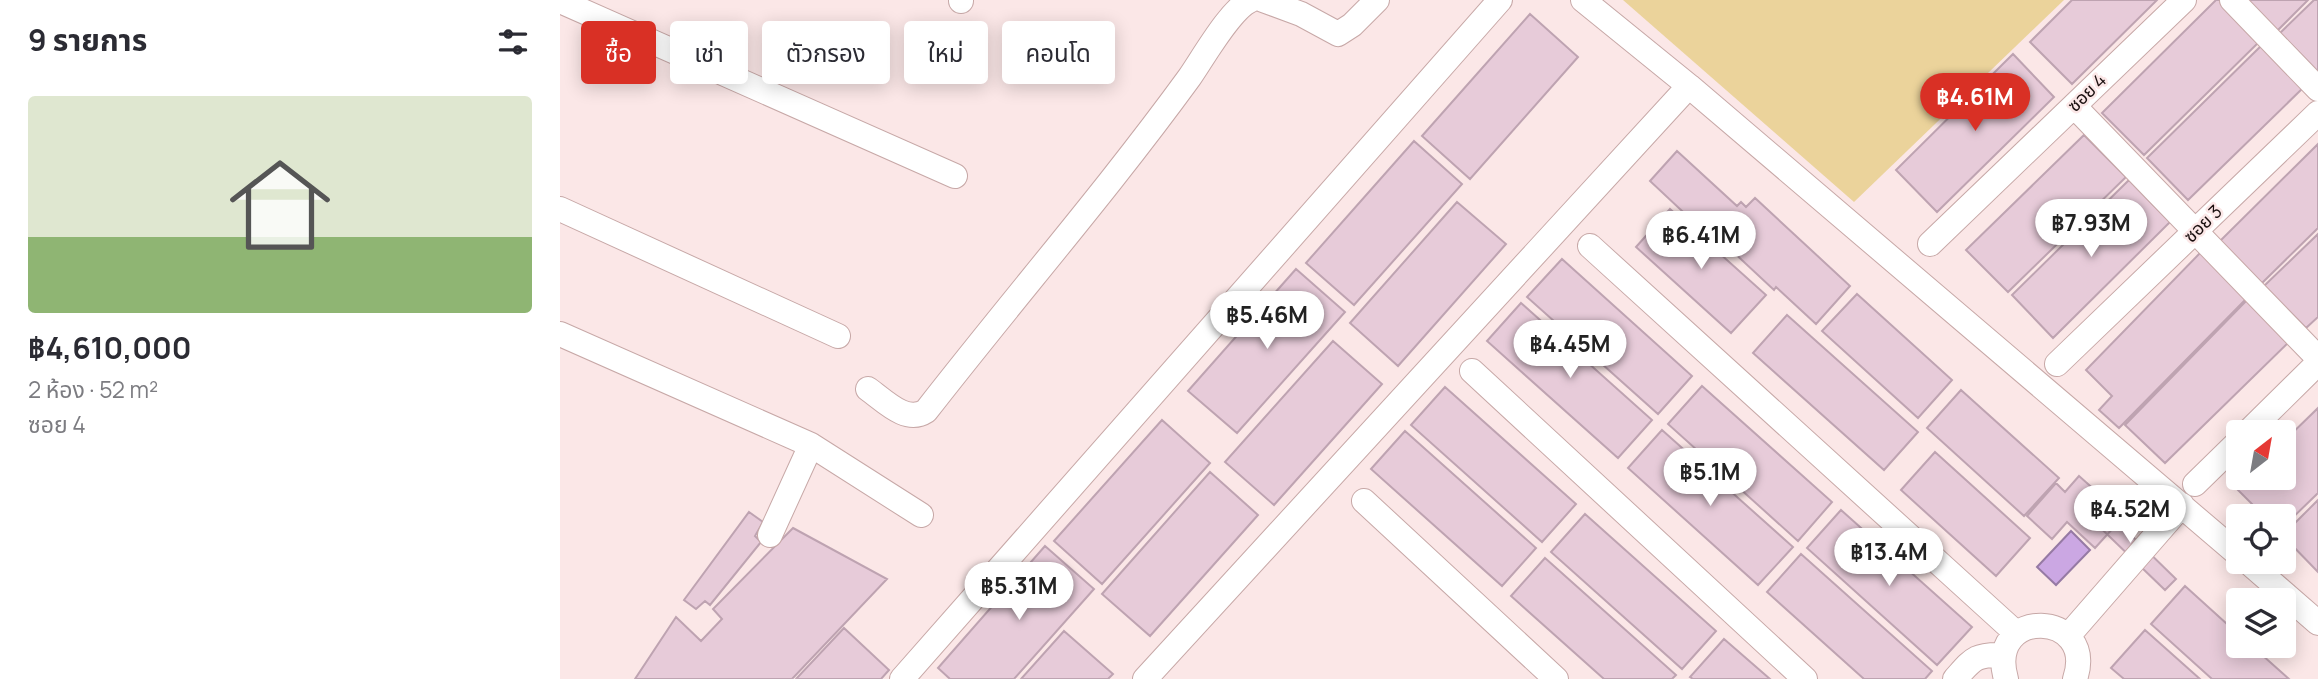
<!DOCTYPE html>
<html lang="th">
<meta charset="utf-8">
<style>
:root{--surface:#fff;--page:#f7f7f7;--text:#2b2b33;--muted:#7c7c81;--accent:#d93025}
body{margin:0;font-family:Manrope,"Noto Sans Thai",sans-serif;background:var(--page);color:var(--text);height:100vh;display:flex;flex-direction:column;font-size:26px;white-space:nowrap}
*{box-sizing:border-box;margin:0}
p{font-size:23px;color:var(--muted)}
.icon{flex:none;width:38px;height:38px;fill:none;stroke:currentColor;stroke-width:2;stroke-linecap:round;stroke-linejoin:round}
.map{position:relative;flex:1;overflow:hidden}
.sheet{display:flex;flex-direction:column;background:var(--surface);width:560px}
.sheet>*{flex:none}
.banner{position:absolute;left:21px;top:21px;width:665px;height:63px;display:flex;gap:14px}
.needle{width:46px;rotate:31deg}
.fabs{position:absolute;left:1666px;top:420px;display:grid;gap:14px}
.fabs a{display:grid;place-items:center;width:70px;height:70px;border-radius:7px;background:var(--surface);box-shadow:0 4px 18px #0003;font-size:35px}
.price{position:absolute;translate:-50% -60px;padding:0 16px;border-radius:24px;background:#fff;color:#222;font-size:23px;line-height:46px;filter:drop-shadow(0 2px 4px #0008)}
.price::after{content:'';position:absolute;left:50%;top:42px;width:21px;height:16px;margin-left:-10px;background:inherit;clip-path:polygon(0 0,100% 0,50% 100%)}
.price.active{background:var(--accent);color:#fff}
ul{padding:0;list-style:none}
li{display:grid;align-content:center;gap:14px;height:371px;padding:0 28px}
li span{display:grid;place-items:center;height:217px;border-radius:7px;color:#555}
li>.icon{margin-inline-start:auto}
span .icon{width:126px;height:126px;fill:#fffc;stroke-width:1}
li b{font-size:30px}
h2{display:flex;justify-content:space-between;align-items:center;height:84px;padding:0 28px;font-size:30px}
.pill{padding:0 24px;border-radius:7px;background:var(--surface);box-shadow:0 4px 18px #0003;font-size:24px;line-height:63px}
.pill.active{background:var(--accent);color:#fff}
main{display:flex;flex:1;min-height:0}
.map>svg:first-child{display:block}
.green{fill:#ebd39b}
.water{fill:#cba7e3;stroke:#967aa4;stroke-width:2}
.building{fill:#e7cbd9;stroke:#bea3b1;stroke-width:2}
.lines{fill:none;stroke-linecap:round;stroke-linejoin:round}
.minor-casing{stroke:#c7a8a7;stroke-width:26}
.minor{stroke:#fff;stroke-width:24}
.labels{text-anchor:middle;stroke-width:5;stroke-linejoin:round;paint-order:stroke}
.street-label{font-size:18px;fill:#1b1010;stroke:#fbe7e7}
</style>
<main>
<section class="sheet">
<h2>9 รายการ<svg class="icon" aria-label="filters" viewBox="0 0 24 24"><path d="M4 7h16M4 17h16"/><circle cx="9" cy="7" r="2"/><circle cx="15" cy="17" r="2"/></svg></h2>
<ul>
<li><span style="background:linear-gradient(#dfe7d0 65%,#8fb573 0)"><svg class="icon" aria-label="home" viewBox="0 0 24 24"><path d="M3 11l9-7 9 7M6 9v11h12V9"/></svg></span><div><b>฿4,610,000</b><p>2 ห้อง · 52 m²</p><p>ซอย 4</p></div></li>
</ul>
</section>
<div class="map">
<svg width="1758" height="679" viewBox="0 0 1758 679">
<rect width="100%" height="100%" fill="#fbe7e7"/>
<path class="green" d="M1063 0H1504L1294 202Z"/>
<path class="water" d="M1511 531 1530 550 1496 585 1477 567Z"/>
<path class="building" d="M1512 0H1597L1512 84 1470 42Z
M1656 0H1662L1701 40 1584 155 1542 113Z
M1687 0H1748L1717 31Z
M1754 0H1758V72L1720 33Z
M970 14 1018 57 910 179 862 136Z
M1704 43 1746 85 1628 200 1587 158Z
M1453 54 1494 97 1377 212 1336 170Z
M1524 135 1566 177 1448 292 1406 250Z
M854 141 902 184 794 305 746 263Z
M1758 144V228L1701 284 1660 241Z
M1117 151 1177 206 1181 202 1186 207 1195 198 1290 286 1256 324 1216 287 1214 290 1155 235 1152 239 1090 181Z
M1569 180 1610 222 1493 338 1452 295Z
M897 202 946 244 838 366 790 323Z
M1110 209 1206 295 1171 333 1076 247Z
M1758 234V317L1746 328 1704 286Z
M1642 251 1688 297 1559 428 1539 410 1552 396 1526 370Z
M1002 259 1132 376 1098 414 967 297Z
M736 269 785 312 677 433 628 391Z
M1297 294 1392 380 1358 418 1262 331Z
M1687 300 1729 342 1605 463 1565 425Z
M961 303 1092 420 1058 458 927 341Z
M1227 315 1358 432 1324 470 1193 353Z
M773 341 822 384 714 505 665 462Z
M1142 386 1272 502 1238 541 1108 424Z
M885 387 1016 504 982 542 851 425Z
M1401 390 1499 478 1464 516 1367 428Z
M1758 408V493L1724 526V516H1704L1676 488 1687 478H1724V441Z
M602 420 650 463 542 584 494 541Z
M1102 430 1233 547 1198 585 1068 468Z
M845 431 976 548 942 586 811 469Z
M1375 452 1470 538 1436 576 1341 490Z
M650 472 698 515 590 636 542 594Z
M1519 476 1564 516 1535 548 1507 522 1492 539 1467 516 1496 483 1505 492Z
M1758 500V572L1724 537V534Z
M1536 501 1616 579 1605 590 1525 513Z
M1281 510 1412 627 1377 665 1247 548Z
M189 512 203 522 195 536 201 542 150 605 145 601 136 609 124 600Z
M1025 514 1156 631 1122 669 991 552Z
M233 528 327 579 232 679H75L116 617 141 641 162 619 153 609Z
M485 546 534 589 454 679H390L378 668Z
M1241 554 1372 671 1365 679H1304L1207 592Z
M985 558 1116 675 1112 679H1044L951 596Z
M1625 586 1678 634V646H1692L1729 679H1652L1591 624Z
M284 628 329 670 321 679H236Z
M1585 630 1640 679H1564L1551 668Z
M504 631 553 674 548 679H461Z
M1164 639 1210 679H1133L1130 677Z"/>
<g class="lines">
<g class="minor-casing">
<path id="minor" d="M703 0 741 14 778 34 792 25 817 0
M1023 0 1129 86 1678 554
M1672 0 1758 89
M0 1 395 176
M401 1V0
M1514 106 1758 358
M0 209 278 336
M1370 244 1624 0
M1030 246 1456 633
M0 334 251 445 210 535
M1497 364 1758 113
M912 371 1245 679
M308 389C325 401 346 424 366 411 453 299 546 192 629 78 643 58 671 8 691 0
M1688 432 1758 363
M251 445 361 515
M1635 484 1678 442
M804 501 996 679
M1688 562 1758 623
M1508 636 1622 505
M342 679 940 0
M585 679 1129 86
M1395 679C1413 659 1415 654 1443 655
M1446 679C1425 606 1538 610 1515 679"/>
</g>
<use href="#minor" class="minor"/>
</g>
<g class="labels">
<g class="street-label">
<text transform="translate(1527 93) rotate(-44)" y="6">ซอย 4</text>
<text transform="translate(1643 224) rotate(-44)" y="6">ซอย 3</text>
</g>
</g>
</svg>
<div class="fabs">
<a><svg class="needle" viewBox="-14 -14 28 28"><path d="M0-13l5 13h-10z" fill="#e53935"/><path d="M0 13l5-13h-10z" fill="#7c7c81"/></svg></a>
<a><svg class="icon" aria-label="locate" viewBox="0 0 24 24"><circle cx="12" cy="12" r="6"/><path d="M12 2v4M12 18v4M2 12h4M18 12h4"/></svg></a>
<a><svg class="icon" aria-label="layers" viewBox="0 0 24 24"><path d="M12 4l9 5-9 5-9-5zM3 14l9 5 9-5"/></svg></a>
</div>
<b class="price active" style="left:1415px;top:133px">฿4.61M</b>
<b class="price" style="left:1531px;top:259px">฿7.93M</b>
<b class="price" style="left:1141px;top:271px">฿6.41M</b>
<b class="price" style="left:707px;top:351px">฿5.46M</b>
<b class="price" style="left:1010px;top:380px">฿4.45M</b>
<b class="price" style="left:1150px;top:508px">฿5.1M</b>
<b class="price" style="left:1570px;top:545px">฿4.52M</b>
<b class="price" style="left:1329px;top:588px">฿13.4M</b>
<b class="price" style="left:459px;top:622px">฿5.31M</b>
<div class="banner">
<a class="pill active">ซื้อ</a>
<a class="pill">เช่า</a>
<a class="pill">ตัวกรอง</a>
<a class="pill">ใหม่</a>
<a class="pill">คอนโด</a>
</div>
</div>
</main>
